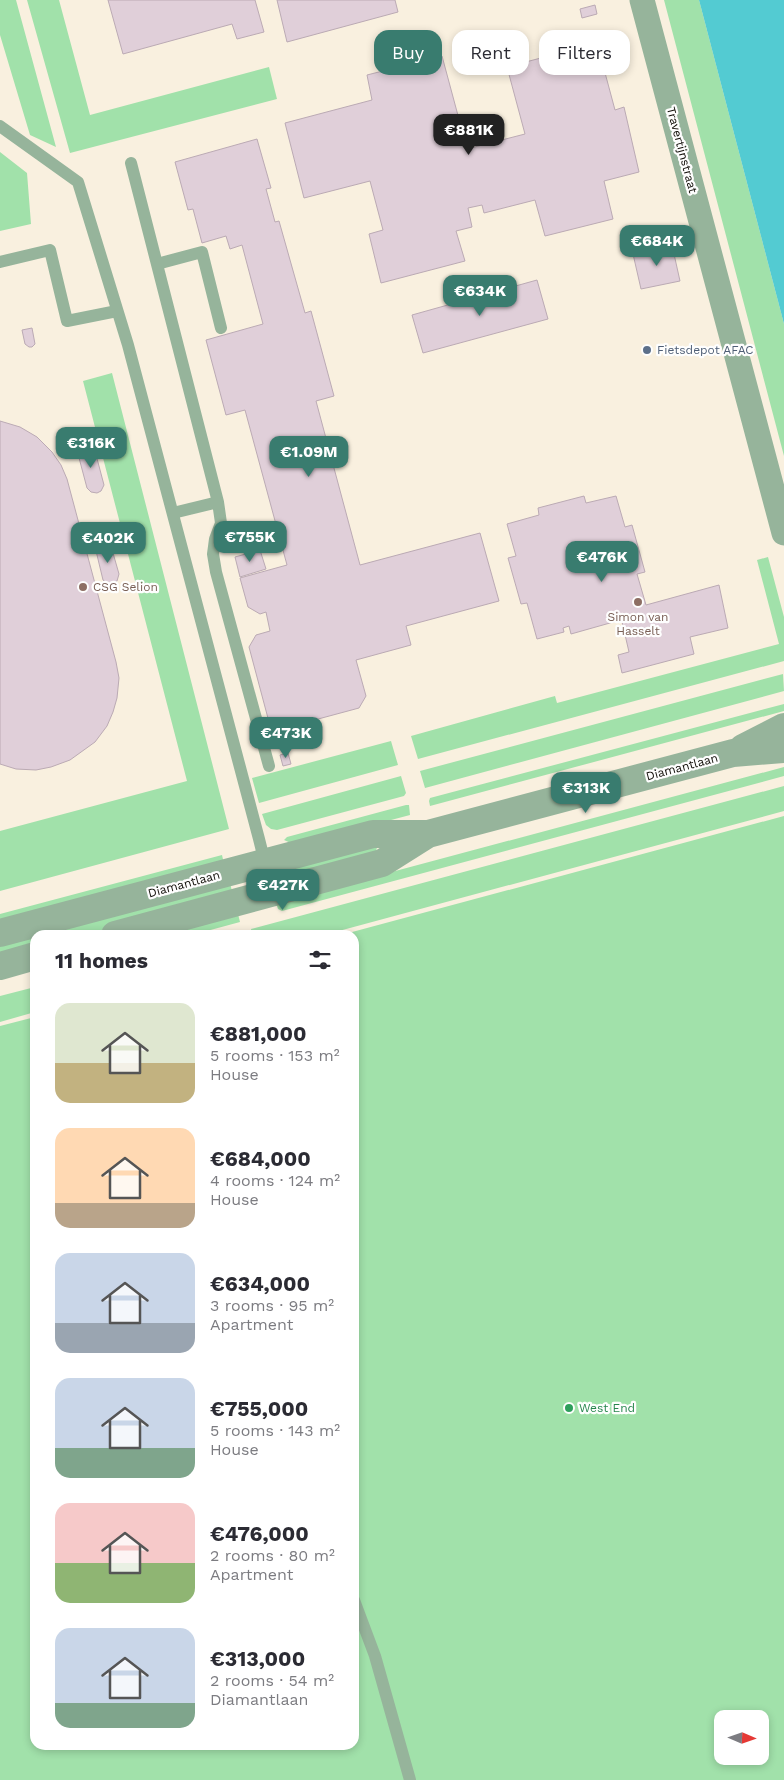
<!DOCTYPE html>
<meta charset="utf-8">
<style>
:root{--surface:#fff;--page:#f7f7f7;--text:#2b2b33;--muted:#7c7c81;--accent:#397c6f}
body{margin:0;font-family:"Work Sans",sans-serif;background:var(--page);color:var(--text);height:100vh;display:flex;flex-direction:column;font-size:19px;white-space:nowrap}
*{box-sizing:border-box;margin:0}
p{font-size:16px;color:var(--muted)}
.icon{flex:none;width:28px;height:28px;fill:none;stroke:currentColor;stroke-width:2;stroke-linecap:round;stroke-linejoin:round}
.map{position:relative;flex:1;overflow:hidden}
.side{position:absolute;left:30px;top:930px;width:329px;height:820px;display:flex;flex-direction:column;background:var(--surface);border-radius:15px;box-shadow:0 2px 8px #0003}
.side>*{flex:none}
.guide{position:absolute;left:374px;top:30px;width:335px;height:45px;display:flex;gap:10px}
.needle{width:32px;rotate:92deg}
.tools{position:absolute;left:714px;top:1710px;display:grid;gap:10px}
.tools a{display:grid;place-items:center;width:55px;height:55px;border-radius:10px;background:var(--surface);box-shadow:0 2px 8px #0003;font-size:25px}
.price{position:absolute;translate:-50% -42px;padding:0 11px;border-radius:10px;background:var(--accent);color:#fff;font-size:16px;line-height:32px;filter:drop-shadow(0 1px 2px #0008)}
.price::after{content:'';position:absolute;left:50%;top:30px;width:15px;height:11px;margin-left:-8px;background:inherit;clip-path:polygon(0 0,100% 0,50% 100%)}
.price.active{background:#222;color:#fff}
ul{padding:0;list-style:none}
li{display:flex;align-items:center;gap:15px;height:125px;padding:0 25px}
li span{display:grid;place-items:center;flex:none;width:140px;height:100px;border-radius:15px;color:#555}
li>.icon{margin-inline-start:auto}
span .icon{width:60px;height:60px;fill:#fffc;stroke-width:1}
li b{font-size:21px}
h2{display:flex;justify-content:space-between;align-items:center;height:60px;padding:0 25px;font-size:21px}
.tag{padding:0 18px;border-radius:15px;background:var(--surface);box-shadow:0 2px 8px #0003;font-size:18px;line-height:45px}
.tag.active{background:var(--accent);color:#fff}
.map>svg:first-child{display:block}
.green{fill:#a1e1aa;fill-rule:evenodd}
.water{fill:#53cbd2}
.building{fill:#e0cfd9;stroke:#bbaab4}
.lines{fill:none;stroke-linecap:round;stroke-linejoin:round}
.service{stroke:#96b49b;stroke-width:12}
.minor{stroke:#96b49b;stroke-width:25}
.tertiary{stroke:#96b49b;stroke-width:28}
.service-dot{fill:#5c6f8a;stroke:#fefefe;stroke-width:2}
.education-dot{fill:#8d6e63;stroke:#fefefe;stroke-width:2}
.leisure-dot{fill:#2e9e5b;stroke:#fefefe;stroke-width:2}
.labels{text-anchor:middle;stroke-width:4.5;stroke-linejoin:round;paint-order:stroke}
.street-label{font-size:12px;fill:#100d07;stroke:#fefefe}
.service-label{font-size:12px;fill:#4e5e75;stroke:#fefefe;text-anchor:start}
.education-label{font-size:12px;fill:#785e54;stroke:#fefefe;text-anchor:start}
.leisure-label{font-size:12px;fill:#27864d;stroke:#fefefe;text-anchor:start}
</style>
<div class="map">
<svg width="784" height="1780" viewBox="0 0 784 1780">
<rect width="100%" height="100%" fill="#f9f0df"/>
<path class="green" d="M0 0H16L56 147 30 135 0 35Z
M27 0H59L90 115 269 67 277 99 70 153Z
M664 0H699L784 324V456Z
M0 152 27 173 31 224 0 231Z
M112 373 229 829 0 891V831L187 781 83 381Z
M768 557 784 617V661L418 759 411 736 555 696 557 703 779 644 757 560Z
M783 674 784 691 425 788 420 771Z
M784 704V711L430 806 429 801 430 798Z
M391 741 398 765 259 803 252 778Z
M784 767V776L282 911 278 909 276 903Z
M401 776 406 793 404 796 277 830 271 829 266 825 262 814Z
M784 786V811L324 935H252L251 929Z
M406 805H409L410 815 304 843 293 844 284 840 287 837Z
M784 816V1780H0V1026L35 1017V1745H354V935H341ZM722 1719H760V1756H722Z
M377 847 376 852 297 873 288 870 322 855Z
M222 855 224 864 0 925V914Z
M229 879 233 895 83 935H35V948L0 958V941Z
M237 910 240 922 192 935H145Z
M35 987V1012L0 1022V996Z"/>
<path class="water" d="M699 0H784V324Z"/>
<path class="building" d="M108 0H255L264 32 237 39 232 24 123 54Z
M277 0H395L398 12 287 42Z
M595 5 597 14 582 18 580 9Z
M597 43 615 110 624 107 639 172 604 181 613 219 545 236 535 200 484 213 482 205 468 208 472 227 456 231 465 261 381 283 369 234 383 230 370 181 304 198 285 123 372 100 367 75 442 56 467 149 525 134 507 67Z
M257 139 271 188 266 189 275 222 279 221 305 313 311 311 334 396 316 401 360 565 480 533 499 601 406 626 411 645 356 660 366 696 359 708 281 729 269 722 249 647 256 635 270 631 266 612 260 614 248 607 240 578 287 565 245 410 226 415 206 340 263 324 242 245 230 249 226 236 202 243 193 209 188 210 175 162Z
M672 245 680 281 641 289 633 254Z
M537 280 548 319 423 353 412 315Z
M32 328 35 344 32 347H29L25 344 22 330Z
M0 421 20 427 37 437 52 452 61 465 67 479 116 662 119 678 117 698 113 712 107 726 95 742 70 760 51 767 36 770 16 769 0 764Z
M87 445 92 447 95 451 104 485 101 491 97 493 91 492 87 488 78 454 80 448Z
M584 496 586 503 616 496 625 527 632 525 645 572 637 574 646 605 719 585 728 628 690 637 694 654 622 673 618 655 629 652 620 613 615 614 617 621 571 634 569 626 563 628 564 632 537 639 527 603 521 604 508 558 516 556 507 524 539 515 538 508Z
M103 544 111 546 119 574 117 581 112 583H107L103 580 97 555 96 550Z
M260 550 266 569 240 577 235 557Z
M288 753 291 764 283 766 280 755Z"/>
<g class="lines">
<path class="service" d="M0 126 78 182 128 345 259 839 265 863 269 893
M131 163 218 502 173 513
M0 262 50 250 67 321 117 311
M157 264 202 252 221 328
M218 502 221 523 215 539 213 554 216 572 269 766
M354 1600 375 1656 410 1780"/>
<path class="minor" d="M642 0 784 533"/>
<path class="tertiary" d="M743 748 784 727
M0 933 373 834H428L733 753 784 749
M115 935 382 863 428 834
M0 966 35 956"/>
</g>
<circle class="service-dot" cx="647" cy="350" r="5"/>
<g class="education-dot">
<circle cx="83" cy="587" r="5"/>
<circle cx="638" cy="602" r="5"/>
</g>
<circle class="leisure-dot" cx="569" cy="1408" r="5"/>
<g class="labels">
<g class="street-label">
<text transform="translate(682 150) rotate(75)" y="4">Travertijnstraat</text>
<text transform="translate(682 767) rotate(-15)" y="4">Diamantlaan</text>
<text transform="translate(184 884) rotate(-15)" y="4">Diamantlaan</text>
</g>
<g class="service-label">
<text x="657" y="354">Fietsdepot AFAC</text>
</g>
<g class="education-label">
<text x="93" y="591">CSG Selion</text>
<text x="638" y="621" text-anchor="middle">Simon van<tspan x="638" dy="14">Hasselt</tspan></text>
</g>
<g class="leisure-label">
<text x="579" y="1412">West End</text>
</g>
</g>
</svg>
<div class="tools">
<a><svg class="needle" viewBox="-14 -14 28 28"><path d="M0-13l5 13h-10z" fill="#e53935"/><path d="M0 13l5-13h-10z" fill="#7c7c81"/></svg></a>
</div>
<b class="price active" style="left:469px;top:156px">€881K</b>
<b class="price" style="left:657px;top:267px">€684K</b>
<b class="price" style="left:480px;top:317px">€634K</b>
<b class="price" style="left:91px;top:469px">€316K</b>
<b class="price" style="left:309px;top:478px">€1.09M</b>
<b class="price" style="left:250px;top:563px">€755K</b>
<b class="price" style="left:108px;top:564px">€402K</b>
<b class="price" style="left:602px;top:583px">€476K</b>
<b class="price" style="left:286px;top:759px">€473K</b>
<b class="price" style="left:586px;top:814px">€313K</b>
<b class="price" style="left:283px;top:911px">€427K</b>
<div class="guide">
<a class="tag active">Buy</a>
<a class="tag">Rent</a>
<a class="tag">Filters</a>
</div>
<section class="side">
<h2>11 homes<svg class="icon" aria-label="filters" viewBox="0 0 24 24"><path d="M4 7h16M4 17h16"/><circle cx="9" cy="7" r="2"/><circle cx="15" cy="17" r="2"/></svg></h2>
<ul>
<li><span style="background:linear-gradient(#dfe7d0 60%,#c2b280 0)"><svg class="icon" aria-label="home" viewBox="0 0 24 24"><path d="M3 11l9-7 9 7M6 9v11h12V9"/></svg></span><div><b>€881,000</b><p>5 rooms · 153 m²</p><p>House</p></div></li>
<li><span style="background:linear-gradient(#ffd9b3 75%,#b9a48a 0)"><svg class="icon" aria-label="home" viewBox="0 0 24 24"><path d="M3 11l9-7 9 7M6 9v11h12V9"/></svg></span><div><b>€684,000</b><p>4 rooms · 124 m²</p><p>House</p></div></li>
<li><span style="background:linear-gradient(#c9d6e8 70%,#9aa5b1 0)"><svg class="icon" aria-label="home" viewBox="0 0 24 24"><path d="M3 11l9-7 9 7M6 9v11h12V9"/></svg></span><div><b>€634,000</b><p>3 rooms · 95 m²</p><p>Apartment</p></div></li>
<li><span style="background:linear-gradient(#c9d6e8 70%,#7fa58c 0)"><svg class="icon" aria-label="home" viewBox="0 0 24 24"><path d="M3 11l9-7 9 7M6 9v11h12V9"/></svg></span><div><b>€755,000</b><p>5 rooms · 143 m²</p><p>House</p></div></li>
<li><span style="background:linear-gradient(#f6c9c9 60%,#8fb573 0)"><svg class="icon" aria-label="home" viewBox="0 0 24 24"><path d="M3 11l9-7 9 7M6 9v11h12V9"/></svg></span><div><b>€476,000</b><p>2 rooms · 80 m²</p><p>Apartment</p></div></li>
<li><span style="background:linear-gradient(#c9d6e8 75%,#7fa58c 0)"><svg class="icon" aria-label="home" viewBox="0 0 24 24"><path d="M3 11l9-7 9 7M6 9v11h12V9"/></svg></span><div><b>€313,000</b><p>2 rooms · 54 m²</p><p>Diamantlaan</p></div></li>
</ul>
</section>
</div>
